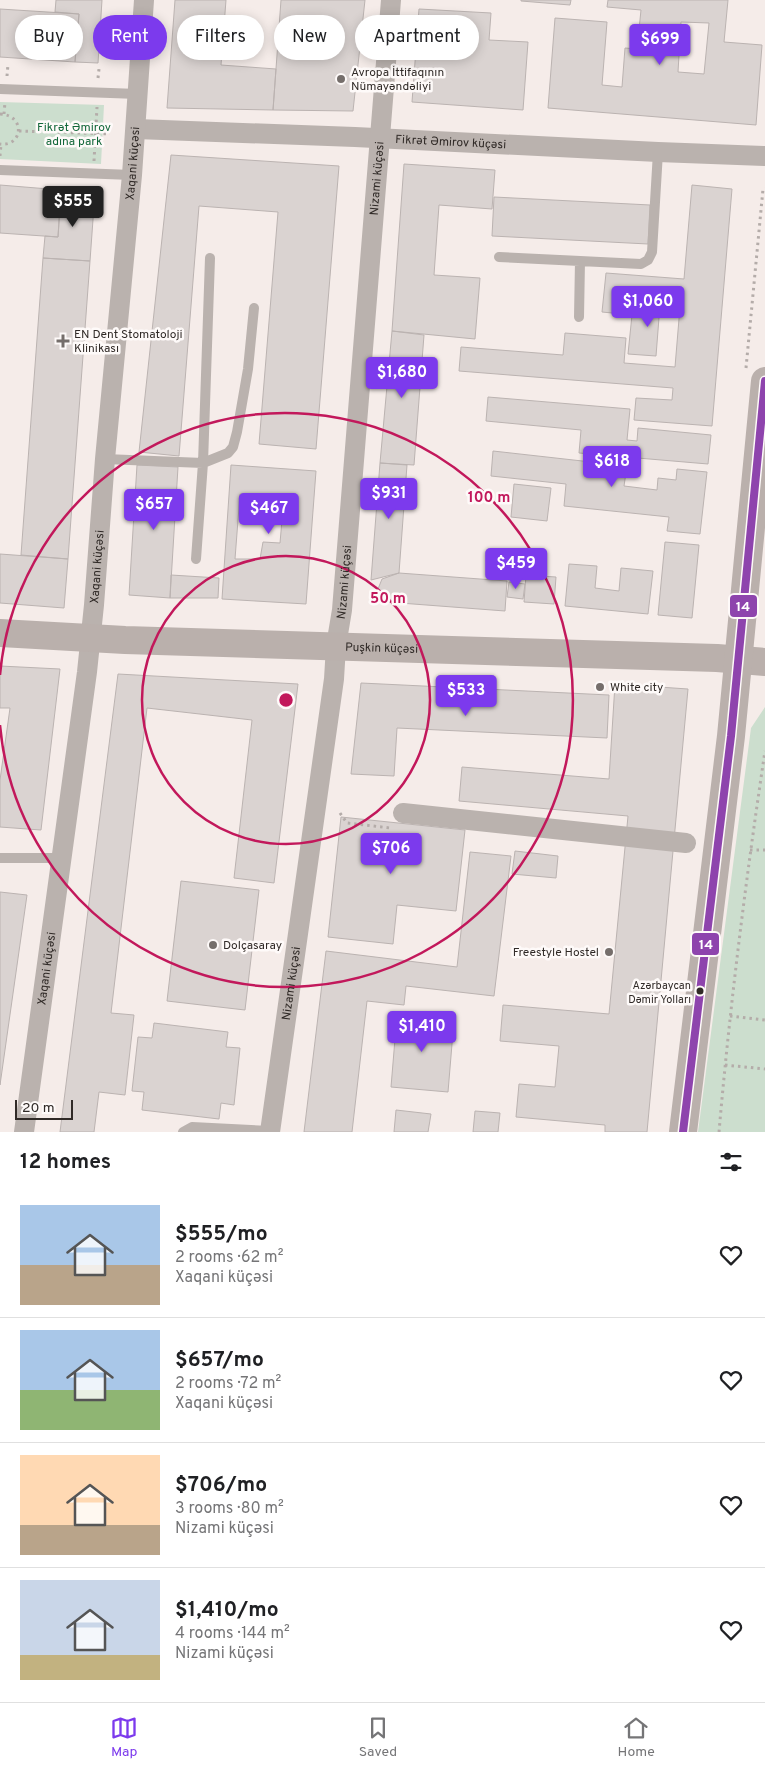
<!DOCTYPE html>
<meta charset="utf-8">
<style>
:root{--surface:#fff;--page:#f6f6f6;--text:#202124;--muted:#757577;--line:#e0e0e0;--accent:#7c3aed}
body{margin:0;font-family:Overpass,sans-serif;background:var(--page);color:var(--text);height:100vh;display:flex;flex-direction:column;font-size:19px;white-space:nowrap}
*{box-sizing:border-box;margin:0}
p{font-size:16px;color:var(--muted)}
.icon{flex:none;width:28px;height:28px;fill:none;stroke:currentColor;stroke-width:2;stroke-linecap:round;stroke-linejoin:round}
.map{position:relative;height:1132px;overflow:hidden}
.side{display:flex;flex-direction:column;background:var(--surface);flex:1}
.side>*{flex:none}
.guide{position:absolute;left:15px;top:15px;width:500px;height:45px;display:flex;gap:10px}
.scale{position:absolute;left:15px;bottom:12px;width:58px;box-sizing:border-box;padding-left:5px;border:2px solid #302a27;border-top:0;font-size:14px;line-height:18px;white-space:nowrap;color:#302a27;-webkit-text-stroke:4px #fefaf9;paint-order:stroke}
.price{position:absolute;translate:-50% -42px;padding:0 11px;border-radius:5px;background:var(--accent);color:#fff;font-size:16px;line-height:32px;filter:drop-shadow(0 1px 2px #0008)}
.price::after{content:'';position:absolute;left:50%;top:30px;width:15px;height:11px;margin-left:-8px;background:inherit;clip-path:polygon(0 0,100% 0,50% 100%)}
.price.active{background:#222;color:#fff}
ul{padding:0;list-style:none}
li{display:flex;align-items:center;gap:15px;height:125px;padding:0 20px}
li+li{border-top:1px solid var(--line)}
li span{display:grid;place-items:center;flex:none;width:140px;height:100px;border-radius:0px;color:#555}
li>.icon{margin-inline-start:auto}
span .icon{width:60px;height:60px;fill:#fffc;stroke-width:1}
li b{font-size:21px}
h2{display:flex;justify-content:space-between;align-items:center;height:60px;padding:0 20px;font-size:21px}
.pill{padding:0 18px;border-radius:22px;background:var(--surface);box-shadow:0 2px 12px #0003;font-size:18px;line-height:45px}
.pill.active{background:var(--accent);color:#fff}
.menu{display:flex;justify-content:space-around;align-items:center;height:70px;border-top:1px solid var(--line);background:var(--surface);font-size:14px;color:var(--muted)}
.menu a{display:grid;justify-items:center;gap:2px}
.menu .active{color:var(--accent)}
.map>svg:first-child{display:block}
.green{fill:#ccdece}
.building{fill:#dad3d1;stroke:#bbb3b1;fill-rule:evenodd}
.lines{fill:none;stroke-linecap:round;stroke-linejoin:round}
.path{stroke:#b4aca9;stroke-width:3;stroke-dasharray:2.5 4;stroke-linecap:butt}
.lane{stroke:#bab2ae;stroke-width:10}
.street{stroke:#bab2ae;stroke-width:20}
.secondary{stroke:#bab0ac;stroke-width:28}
.bus-1-casing{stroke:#fefaf9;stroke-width:11}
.bus-1{stroke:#8e44ad;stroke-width:8}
.ring{fill:none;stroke:#c2185b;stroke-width:2.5}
.poi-dot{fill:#756e6b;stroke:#fefaf9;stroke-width:2}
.bus-dot{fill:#302a27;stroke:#fefaf9;stroke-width:2}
.labels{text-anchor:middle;stroke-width:5;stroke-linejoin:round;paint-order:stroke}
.bus-label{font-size:11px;fill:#302a27;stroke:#fefaf9;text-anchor:end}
.poi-label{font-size:12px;fill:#302a27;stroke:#fefaf9;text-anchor:start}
.park-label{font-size:12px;fill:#116739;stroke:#fefaf9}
.street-label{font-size:12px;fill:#302a27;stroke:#fefaf9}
.centre{fill:#c2185b;stroke:#fefaf9;stroke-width:2.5}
.ring-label{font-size:15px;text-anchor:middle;font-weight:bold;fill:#c2185b;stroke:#fefaf9;stroke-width:5;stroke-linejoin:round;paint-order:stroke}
.line-badge{stroke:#fefaf9;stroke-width:2}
.badge-label{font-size:14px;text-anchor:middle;font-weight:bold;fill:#fff}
</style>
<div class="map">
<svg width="765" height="1132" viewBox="0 0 765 1132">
<rect width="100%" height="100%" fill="#f5ece9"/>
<path class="green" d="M0 102 104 105 101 164 0 159Z
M765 707V1132H698L751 728Z"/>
<path class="building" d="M56 0H102L98 63 75 62 79 14 55 12Z
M175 0H226L221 65 276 69 273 110 167 108Z
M281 0H365L353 111 273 110Z
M521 0H571L570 5 521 1Z
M608 0H728L724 42 762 45 756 125 548 108 555 18 607 22 602 85 622 87 625 48 637 49 641 10 607 7ZM681 22 709 23 704 74 678 72Z
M0 9 79 14 75 62 0 57Z
M419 9 491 13 489 40 528 42 523 110 412 102Z
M171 155 339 166 316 449 259 444 278 212 199 206 179 456 139 452Z
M404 164 495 170 492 209 439 205 434 275 480 278 475 339 392 331Z
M0 185 61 190 58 237 0 233Z
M692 185 732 189 712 426 634 420 636 398 672 400 673 388 459 371 461 347 563 355 565 333 626 338 624 363 675 367 680 307 660 305 656 356 628 354 632 315 602 312 606 273 684 279Z
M61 190 95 192 90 261 43 258 45 236 58 237Z
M494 197 650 205 648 244 492 236Z
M43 258 90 261 68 559 21 555Z
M392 331 424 335 414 465 380 463Z
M488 397 630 409 627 440 637 441 638 428 711 435 708 464 579 453 581 430 486 421Z
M493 451 627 466 624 486 657 490 658 478 676 480 677 469 707 472 700 534 667 531 669 517 564 506 566 484 491 476Z
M380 463 407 465 399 573 371 580Z
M137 465 178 467 170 598 129 595Z
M231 465 316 471 306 604 222 599ZM240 494 272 497 271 520H282L280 543 263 542 260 559H235Z
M514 484 551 488 547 521 511 517Z
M665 542 699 545 692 618 658 615Z
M0 554 68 559 64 608 0 603Z
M569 564 597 566 595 588 619 591 621 568 653 571 648 614 565 606Z
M399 573 507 581 505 611 387 602 388 594H376L382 579Z
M171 575 219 578 218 598H170Z
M526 575 556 577 554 604 524 602Z
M509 582 525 584 523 599 507 597Z
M0 666 60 669 41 830 0 827V780L10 708H0Z
M118 674 298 684 274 883 234 878 252 720 147 708 111 1013 134 1015 125 1095 99 1092 94 1132H60Z
M361 683 609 695 607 738 397 728 394 776 351 774Z
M615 684 688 689 647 1132H605V1125L516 1117 519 1084 555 1087 559 1046 500 1041 503 1005 609 1014 628 816 459 801 462 767 609 779Z
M341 817 465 830 456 911 397 905 393 944 328 937Z
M515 851 558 856 556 878 512 874Z
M470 852 511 856 494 996 406 986 404 1005 367 1001 352 1132H304L326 951 457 967Z
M181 881 259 890 245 1010 167 1001Z
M0 892 27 895 0 1085Z
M397 1015 454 1020 448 1092 391 1087Z
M154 1023 228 1032 226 1047 240 1048 234 1105 221 1103 219 1119 142 1110 144 1092 132 1091 138 1037 152 1038Z
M396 1110 431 1114 428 1132H394Z
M475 1111 500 1113 498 1132H473Z"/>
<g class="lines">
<path class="path" d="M7 76 8 64
M98 78 99 69
M0 114C26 115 23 147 0 144
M4 114 5 102
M19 131 110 134
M0 156 1 144
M94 161 97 107
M746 368 763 189 765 188
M340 813 347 823 390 828
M750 850H765
M730 1016 765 1020
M725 1065 765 1069
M719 1132C730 1005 746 878 765 751"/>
<path class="lane" d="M0 89 138 94
M0 170 132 175
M499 257 641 264 648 260 652 252 658 152
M579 317 580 261
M105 459 203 463 228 453 233 447 237 432 248 369 254 308
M196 559 203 463 210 258
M0 858H60
M183 1132 192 1127 270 1131"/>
<g class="street">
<path id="s1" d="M136 129 355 137 658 152 765 156"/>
<path d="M403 813 686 843"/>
<path id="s2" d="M24 1132 87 672 94 605 105 459 132 175 144 0"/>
<path id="s3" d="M270 1132 334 679 336 646 342 610 391 0"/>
</g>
<g class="secondary">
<path id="s4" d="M0 633 125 640 717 658 765 662"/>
<path d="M683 1132 731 736 765 381"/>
</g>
<g class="bus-1-casing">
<path id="bus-1" d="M683 1132 731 736 765 381"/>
</g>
<use href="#bus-1" class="bus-1"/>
</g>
<g class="ring">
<circle cx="286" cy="700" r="144"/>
<path d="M0 675A287 287 0 1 1 0 725"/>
</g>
<g class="poi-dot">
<circle cx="341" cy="79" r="5"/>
<path d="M60.5 333.5h5v5h5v5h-5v5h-5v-5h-5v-5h5z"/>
<circle cx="600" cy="687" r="5"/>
<circle cx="213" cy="945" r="5"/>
<circle cx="609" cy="952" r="5"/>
</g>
<circle class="bus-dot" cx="700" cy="991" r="4.5"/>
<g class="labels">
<g class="bus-label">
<text x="691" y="989">Azәrbaycan<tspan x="691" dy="14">Dәmir Yolları</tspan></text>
</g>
<g class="poi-label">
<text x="351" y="76">Avropa İttifaqının<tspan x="351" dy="14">Nümayəndəliyi</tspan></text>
<text x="74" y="338">EN Dent Stomatoloji<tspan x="74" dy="14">Klinikası</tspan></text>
<text x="610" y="691">White city</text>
<text x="223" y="949">Dolçasaray</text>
<text x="599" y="956" text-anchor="end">Freestyle Hostel</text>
</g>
<g class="park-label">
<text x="74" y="131">Fikrət Əmirov<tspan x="74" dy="14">adına park</tspan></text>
</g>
<g class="street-label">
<text dy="4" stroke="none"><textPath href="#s1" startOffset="315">Fikrət Əmirov küçəsi</textPath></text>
<text dy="4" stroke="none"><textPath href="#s2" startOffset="975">Xaqani küçəsi</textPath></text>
<text dy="4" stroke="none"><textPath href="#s3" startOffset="960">Nizami küçəsi</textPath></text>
<text dy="4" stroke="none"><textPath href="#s2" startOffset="570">Xaqani küçəsi</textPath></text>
<text dy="4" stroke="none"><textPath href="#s3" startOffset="555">Nizami küçəsi</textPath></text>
<text dy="4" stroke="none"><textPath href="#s4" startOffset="382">Puşkin küçəsi</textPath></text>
<text dy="4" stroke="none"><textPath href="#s2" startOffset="165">Xaqani küçəsi</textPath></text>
<text dy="4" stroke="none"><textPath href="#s3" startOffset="150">Nizami küçəsi</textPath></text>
</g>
</g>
<circle cx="286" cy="700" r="8" class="centre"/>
<g class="ring-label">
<text x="489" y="502">100 m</text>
<text x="388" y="603">50 m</text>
</g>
<g class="line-badge">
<rect x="729" y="594" width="29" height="24" rx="5" fill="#8e44ad"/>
<rect x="691" y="932" width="29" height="24" rx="5" fill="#8e44ad"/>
</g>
<g class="badge-label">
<text x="743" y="611">14</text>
<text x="706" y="949">14</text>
</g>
</svg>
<div class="scale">20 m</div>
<b class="price" style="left:660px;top:66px">$699</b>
<b class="price active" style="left:73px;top:228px">$555</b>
<b class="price" style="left:648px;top:328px">$1,060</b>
<b class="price" style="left:402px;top:399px">$1,680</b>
<b class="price" style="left:612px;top:488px">$618</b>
<b class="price" style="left:389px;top:520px">$931</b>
<b class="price" style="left:154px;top:531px">$657</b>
<b class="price" style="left:269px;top:535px">$467</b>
<b class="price" style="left:516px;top:590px">$459</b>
<b class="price" style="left:466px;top:717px">$533</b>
<b class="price" style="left:391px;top:875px">$706</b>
<b class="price" style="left:422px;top:1053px">$1,410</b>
<div class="guide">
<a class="pill">Buy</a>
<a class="pill active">Rent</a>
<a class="pill">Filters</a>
<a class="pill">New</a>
<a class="pill">Apartment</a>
</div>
</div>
<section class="side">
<h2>12 homes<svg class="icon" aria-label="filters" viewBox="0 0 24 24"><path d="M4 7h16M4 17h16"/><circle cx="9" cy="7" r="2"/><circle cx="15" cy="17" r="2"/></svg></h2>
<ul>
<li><span style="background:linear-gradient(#a9c7e8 60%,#b9a48a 0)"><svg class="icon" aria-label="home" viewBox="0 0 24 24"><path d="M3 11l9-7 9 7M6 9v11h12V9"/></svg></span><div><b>$555/mo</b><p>2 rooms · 62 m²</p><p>Xaqani küçəsi</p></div><svg class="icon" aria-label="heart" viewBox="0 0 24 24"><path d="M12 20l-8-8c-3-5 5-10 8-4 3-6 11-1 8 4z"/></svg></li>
<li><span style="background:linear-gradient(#a9c7e8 60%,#8fb573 0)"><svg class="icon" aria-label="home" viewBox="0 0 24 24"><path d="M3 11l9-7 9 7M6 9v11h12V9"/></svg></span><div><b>$657/mo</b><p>2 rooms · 72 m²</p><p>Xaqani küçəsi</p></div><svg class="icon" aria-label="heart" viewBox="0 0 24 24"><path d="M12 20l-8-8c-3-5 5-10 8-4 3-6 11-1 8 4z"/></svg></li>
<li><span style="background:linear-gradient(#ffd9b3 70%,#b9a48a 0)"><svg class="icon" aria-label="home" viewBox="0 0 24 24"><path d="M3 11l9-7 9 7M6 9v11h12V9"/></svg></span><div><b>$706/mo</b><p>3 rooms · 80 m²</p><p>Nizami küçəsi</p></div><svg class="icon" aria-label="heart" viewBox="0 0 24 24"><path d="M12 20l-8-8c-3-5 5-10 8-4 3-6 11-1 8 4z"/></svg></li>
<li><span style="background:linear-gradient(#c9d6e8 75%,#c2b280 0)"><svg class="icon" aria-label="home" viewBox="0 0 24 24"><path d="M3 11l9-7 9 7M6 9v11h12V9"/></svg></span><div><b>$1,410/mo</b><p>4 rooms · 144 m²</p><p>Nizami küçəsi</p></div><svg class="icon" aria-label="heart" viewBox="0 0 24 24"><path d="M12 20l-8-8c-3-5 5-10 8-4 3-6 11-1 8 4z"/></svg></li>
</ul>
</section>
<nav class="menu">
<a class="active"><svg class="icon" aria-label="map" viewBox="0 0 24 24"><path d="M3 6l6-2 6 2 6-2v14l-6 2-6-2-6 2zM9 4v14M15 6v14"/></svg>Map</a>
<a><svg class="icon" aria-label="saved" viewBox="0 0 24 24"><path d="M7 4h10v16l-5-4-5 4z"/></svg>Saved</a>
<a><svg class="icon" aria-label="home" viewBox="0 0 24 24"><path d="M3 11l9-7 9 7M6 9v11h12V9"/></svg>Home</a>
</nav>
